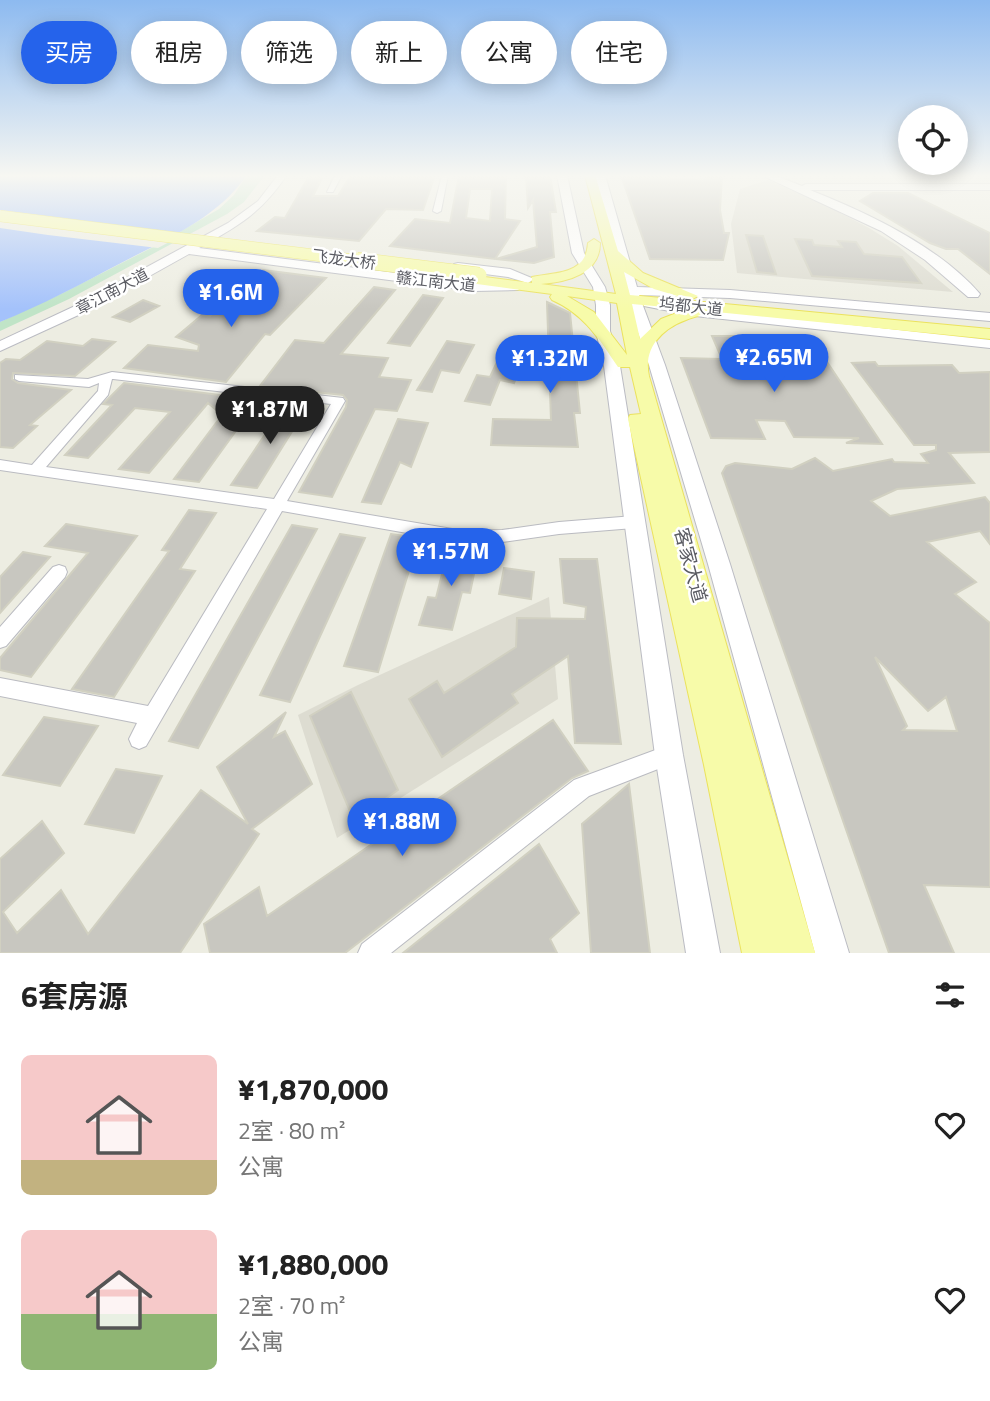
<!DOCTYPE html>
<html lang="zh">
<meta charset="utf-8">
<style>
:root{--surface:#fff;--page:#f2f2f2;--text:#222;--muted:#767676;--accent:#2563eb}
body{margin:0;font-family:"Titillium Web","Noto Sans SC",sans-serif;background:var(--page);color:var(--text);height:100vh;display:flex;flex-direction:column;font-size:26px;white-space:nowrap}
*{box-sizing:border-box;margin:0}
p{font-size:23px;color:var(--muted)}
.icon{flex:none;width:38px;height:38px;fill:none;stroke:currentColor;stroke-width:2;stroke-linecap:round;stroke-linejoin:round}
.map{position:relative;height:953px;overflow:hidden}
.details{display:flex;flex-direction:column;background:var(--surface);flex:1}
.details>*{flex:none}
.banner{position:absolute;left:21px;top:21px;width:948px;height:63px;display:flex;gap:14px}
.fabs{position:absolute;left:898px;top:105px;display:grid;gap:14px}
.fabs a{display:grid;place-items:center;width:70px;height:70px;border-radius:50%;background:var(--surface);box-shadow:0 4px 18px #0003;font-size:35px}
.price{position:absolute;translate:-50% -60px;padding:0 16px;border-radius:24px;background:var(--accent);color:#fff;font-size:23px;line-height:46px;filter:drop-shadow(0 2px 4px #0008)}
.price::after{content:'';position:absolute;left:50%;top:42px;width:21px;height:16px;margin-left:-10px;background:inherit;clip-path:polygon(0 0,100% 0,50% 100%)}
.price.on{background:#222;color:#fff}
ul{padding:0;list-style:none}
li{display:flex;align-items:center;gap:21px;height:175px;padding:0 21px}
li span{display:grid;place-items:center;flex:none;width:196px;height:140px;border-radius:10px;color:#555}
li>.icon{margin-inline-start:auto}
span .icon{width:84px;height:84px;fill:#fffc;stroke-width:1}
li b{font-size:30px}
h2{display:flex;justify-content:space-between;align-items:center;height:84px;padding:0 21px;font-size:30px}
.pill{padding:0 24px;border-radius:32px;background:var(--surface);box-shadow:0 4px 18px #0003;font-size:24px;line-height:63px}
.pill.on{background:var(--accent);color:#fff}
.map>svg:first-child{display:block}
.education{fill:#dddcd1}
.green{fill:#c0e4c7}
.water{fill:#a4c2fb}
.pier{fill:#edede2}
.building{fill:#c8c7c0;stroke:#d1d0c1;stroke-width:2;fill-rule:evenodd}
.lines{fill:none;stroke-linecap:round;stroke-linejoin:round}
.street-casing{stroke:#babbc1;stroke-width:2}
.secondary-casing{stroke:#bbbcc3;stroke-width:2}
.primary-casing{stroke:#ebe25d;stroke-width:2}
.street{fill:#fff;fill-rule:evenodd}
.secondary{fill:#fff;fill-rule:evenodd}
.primary{fill:#f7fba9;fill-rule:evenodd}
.primary-bridge-far1-casing{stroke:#ebe25d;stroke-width:12;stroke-linecap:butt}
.primary-bridge-casing{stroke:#ebe25d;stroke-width:16;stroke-linecap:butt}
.primary-bridge-far1{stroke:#f7fba9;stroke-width:11}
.primary-bridge{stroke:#f7fba9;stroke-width:15}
.labels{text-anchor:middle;stroke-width:5;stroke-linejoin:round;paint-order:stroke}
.far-street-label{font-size:16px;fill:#5b5c63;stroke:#fff}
.street-label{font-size:19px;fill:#5b5c63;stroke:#fff}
</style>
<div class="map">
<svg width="990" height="953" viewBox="0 0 990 953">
<rect width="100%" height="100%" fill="#edede2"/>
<path class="education" d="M768 180 827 206 869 228 898 246 953 292 737 273 731 224 740 189Z
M549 597 558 699 337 838 298 715 358 685Z"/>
<path class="green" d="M247 175H265L244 202 227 214 69 299 0 331V322L63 293 159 244 219 209 234 195Z"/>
<path class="water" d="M0 175H247C216 219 168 238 121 263 81 284 42 305 0 322Z"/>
<path class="pier" d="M0 210 160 231 184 234 158 248 48 235 0 228Z"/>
<path class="building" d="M351 175H435L423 210 386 209 359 241 257 231 275 217 285 218 308 178H322L313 196H338Z
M459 175H506L505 219 520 221 495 259 390 246 415 219 450 223ZM470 189H492L490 221 466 218Z
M526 175H550L556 212H550L554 257 534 263 496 259 537 247 533 200 528 208Z
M621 175 705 181 706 175H722L720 210 724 233H729L723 260 650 259Z
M873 193H908L990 233V274L958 249H946L930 243 860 201Z
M746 235 763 236 776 274 757 272Z
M795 239 812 240 814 245 842 247 838 241 856 242 864 254 902 257 921 283 812 276Z
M263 270 326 278 270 335 265 334 226 382 124 368 148 345 198 351 199 345 176 337 202 315 210 316Z
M374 287 395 290 341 354 388 358 379 377 411 380 397 411 375 409 332 497 299 492 346 407 347 400 343 395 260 386 295 340 324 343Z
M423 295 443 298 410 346 388 343Z
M143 300 159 306 130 322 113 317Z
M547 302 570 313 580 413H574L578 447 491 445 493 419 551 420Z
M712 336H735L740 348H792L794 352 821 353 882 444 846 443 859 438 794 437 785 421 756 420 765 439 711 438 681 358 722 359Z
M92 339 115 342 75 376 13 373 12 379 18 383 71 390 30 425 37 426 13 448 0 447V363L6 359 20 360 47 341 83 346Z
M447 341 474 345 459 373 441 370 432 392 417 390Z
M503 349 526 352 514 383 500 380 490 405 465 401 477 375 490 377Z
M875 362 878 366 952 365 959 373 990 372V452L949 453 974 483 897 489 871 501 890 516 985 497 990 503V544L980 531 927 542 976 582 955 594 990 623V887L924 885 954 953H889L722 473 726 466 735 463 792 469 815 458 833 471 892 459 894 462 928 463 921 454 936 450V445H914L852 363ZM875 657 928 711 946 697 957 731 903 730 907 726Z
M124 383 220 395 259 399 199 482 174 479 222 415 208 403 149 473 119 469 170 412 135 408 88 458 65 455 112 405 103 404Z
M287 402 309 404 257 488 231 485Z
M398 419 428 423 411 467 400 462 381 504 362 502Z
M189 510 216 513 180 569 195 571 114 697 72 689 169 551 162 550Z
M66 524 137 536 31 677 0 670V658L88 553 45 546Z
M292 525 317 529 198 748 169 741Z
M340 534 365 538 290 702 260 695Z
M391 534 419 538 378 672 344 666Z
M449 546 479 550 470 593 462 592 452 630 419 625 428 597 436 598Z
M23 552 50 557 0 613V577Z
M560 559H597L621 744 575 743 568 656 512 694 518 703 442 757 409 699 437 681 444 693 516 647 517 618 585 619 586 607 564 603Z
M504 568 534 572 531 599 499 594Z
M351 692 398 790 354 821 310 716Z
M286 712 274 737 285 731 312 784 252 829 259 834 180 953H0V859L42 821 64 853 3 912 17 933 61 890 88 934 201 790 248 824 217 767Z
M44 717 98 726 60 786 3 775Z
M553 720 588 771 572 778 345 953H210L204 924 259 887 267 916Z
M116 769 162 776 134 833 85 824Z
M629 784 650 953H591L582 824Z
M539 844 579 913 550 939 557 953H403Z"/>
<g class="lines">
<g class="street-casing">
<path id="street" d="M335 175H342L333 192H327Z
M442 175H448L441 211 437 213 433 211Z
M112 372 343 398 345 401 287 501 464 531 502 530 559 522 634 516 639 518 642 522 639 526 634 528 559 534 502 542 464 543 282 511 146 746 139 749 132 746 129 739 137 723 0 696V678L148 706 267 509 0 470V460L32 465 98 391 99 383 89 387 19 381 15 379V375L88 379ZM112 379H113L331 404 274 499 46 467 108 395Z
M59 565 65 567 67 572 65 577 6 646 0 648V627L53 567Z
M669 745 676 748 679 755 676 762 589 796 391 953H358L362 944 574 780Z"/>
</g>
<g class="secondary-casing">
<path id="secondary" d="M278 175H287C260 214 240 225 199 248L474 283 518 282 524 286 518 290 474 291 189 254 85 312 0 351V341L75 306 228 223 258 201Z
M557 175H567L584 253 605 287 610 305V331L620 366 683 755 720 953H686L655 755 604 366 596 331V305L593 287 572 253Z
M595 175H605L637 287 730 290 990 313V321L730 298 639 295 665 365 730 564 849 953H815L708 564 649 365 625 294 615 290 624 286Z
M761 175H774L802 186 806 184H990V190H810C866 212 940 247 980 294L978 297H968L925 260 881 231Z
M458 263 510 269 534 279 528 283 508 277 454 270V264Z
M649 299 695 308 990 340V348L695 316 644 306 642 303Z"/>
</g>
<g class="primary-casing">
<path id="primary" d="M585 175H595L618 251 643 273 698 296 691 300 654 289 624 272 630 295 990 329V339L706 311C701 316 693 317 686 320 661 329 643 349 649 376L815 953H742L704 765 628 419 630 415 641 414 630 367H618C599 339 584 314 552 300L550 297 552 294 477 284 470 280 477 276 532 283V277C556 272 586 275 588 243L594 239 600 243C600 274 567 282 541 284L616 294ZM567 296 617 303 627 355 594 312ZM632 304 687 309 661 319 640 339Z"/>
</g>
<use href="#street" class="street"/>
<use href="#secondary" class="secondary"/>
<use href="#primary" class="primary"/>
<g class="primary-bridge-far1-casing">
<path id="primary-bridge-far1" d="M0 216 371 262"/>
</g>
<g class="primary-bridge-casing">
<path id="primary-bridge" d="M357 260 479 275"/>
</g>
<use href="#primary-bridge-far1" class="primary-bridge-far1"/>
<use href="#primary-bridge" class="primary-bridge"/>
</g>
<linearGradient id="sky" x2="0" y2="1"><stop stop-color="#8dbaf0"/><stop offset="0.57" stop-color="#f7f7f2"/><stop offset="1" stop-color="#f7f7f2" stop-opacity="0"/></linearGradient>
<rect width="990" height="309" fill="url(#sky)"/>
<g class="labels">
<g class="far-street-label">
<text transform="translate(344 259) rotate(7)" y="6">飞龙大桥</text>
<text transform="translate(436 281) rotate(6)" y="6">赣江南大道</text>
<text transform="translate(112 291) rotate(-28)" y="6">章江南大道</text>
<text transform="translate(691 306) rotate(6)" y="6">坞都大道</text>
</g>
<g class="street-label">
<text transform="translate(691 565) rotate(75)" y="7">客家大道</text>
</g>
</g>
</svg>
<div class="fabs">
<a><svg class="icon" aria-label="locate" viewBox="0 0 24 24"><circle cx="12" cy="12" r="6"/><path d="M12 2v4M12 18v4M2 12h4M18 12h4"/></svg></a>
</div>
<b class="price" style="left:231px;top:329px">¥1.6M</b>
<b class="price" style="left:774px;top:394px">¥2.65M</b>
<b class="price" style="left:550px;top:395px">¥1.32M</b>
<b class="price on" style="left:270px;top:446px">¥1.87M</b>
<b class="price" style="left:451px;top:588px">¥1.57M</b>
<b class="price" style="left:402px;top:858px">¥1.88M</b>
<div class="banner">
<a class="pill on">买房</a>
<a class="pill">租房</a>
<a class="pill">筛选</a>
<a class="pill">新上</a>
<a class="pill">公寓</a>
<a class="pill">住宅</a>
</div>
</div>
<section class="details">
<h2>6套房源<svg class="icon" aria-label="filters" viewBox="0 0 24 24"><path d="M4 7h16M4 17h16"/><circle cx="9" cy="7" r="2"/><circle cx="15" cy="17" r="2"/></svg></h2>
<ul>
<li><span style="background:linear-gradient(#f6c9c9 75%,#c2b280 0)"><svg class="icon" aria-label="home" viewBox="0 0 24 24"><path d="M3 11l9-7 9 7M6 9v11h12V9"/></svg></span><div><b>¥1,870,000</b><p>2室 · 80 m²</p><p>公寓</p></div><svg class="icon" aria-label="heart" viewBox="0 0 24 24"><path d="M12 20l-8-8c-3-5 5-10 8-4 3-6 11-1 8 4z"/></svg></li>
<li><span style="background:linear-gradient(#f6c9c9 60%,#8fb573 0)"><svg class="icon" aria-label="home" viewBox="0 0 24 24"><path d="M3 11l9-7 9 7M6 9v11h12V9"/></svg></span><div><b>¥1,880,000</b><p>2室 · 70 m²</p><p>公寓</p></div><svg class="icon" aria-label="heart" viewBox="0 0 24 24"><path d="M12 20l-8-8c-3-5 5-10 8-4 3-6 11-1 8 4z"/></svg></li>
</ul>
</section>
